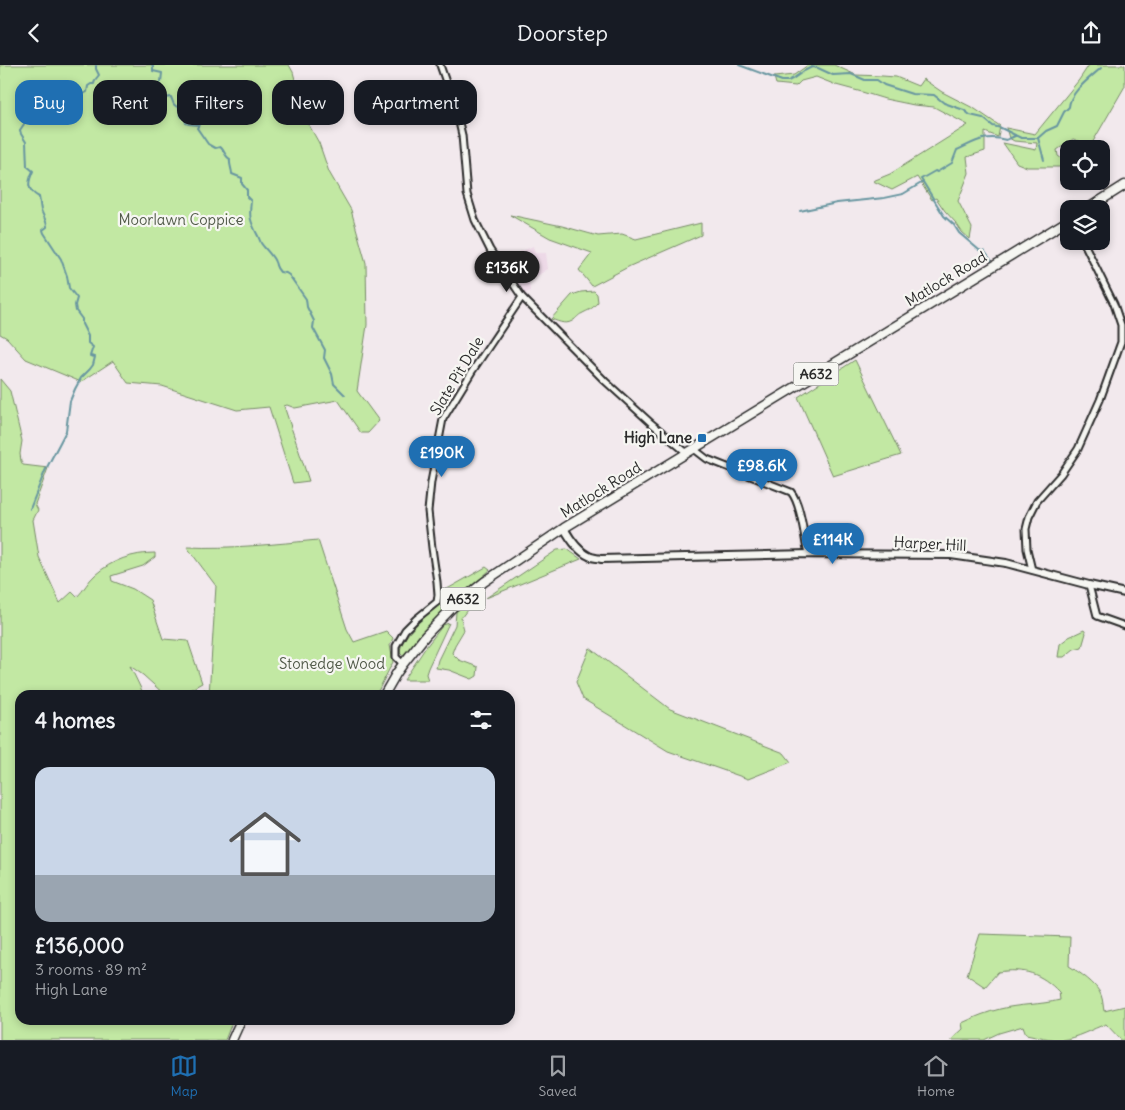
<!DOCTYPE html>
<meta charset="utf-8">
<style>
:root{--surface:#171b24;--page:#20242c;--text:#f1f3f6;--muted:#9ea1a6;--line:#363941;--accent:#1f6fb2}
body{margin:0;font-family:Delius,sans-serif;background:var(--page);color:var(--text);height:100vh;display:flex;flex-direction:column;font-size:19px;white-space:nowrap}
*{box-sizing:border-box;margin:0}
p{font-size:16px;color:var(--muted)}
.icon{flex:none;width:28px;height:28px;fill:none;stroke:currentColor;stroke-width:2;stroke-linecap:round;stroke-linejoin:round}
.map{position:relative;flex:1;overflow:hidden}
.details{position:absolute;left:15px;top:625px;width:500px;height:335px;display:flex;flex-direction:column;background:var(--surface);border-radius:15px;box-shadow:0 2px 8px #0003}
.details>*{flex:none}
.top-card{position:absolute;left:15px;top:15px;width:500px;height:45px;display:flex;gap:10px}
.tools{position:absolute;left:1060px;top:75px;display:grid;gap:10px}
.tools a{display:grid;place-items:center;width:50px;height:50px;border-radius:10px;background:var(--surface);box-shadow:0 2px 8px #0003;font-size:25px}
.price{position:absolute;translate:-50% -42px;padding:0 11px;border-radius:18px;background:var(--accent);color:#fff;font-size:16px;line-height:32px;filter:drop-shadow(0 1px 2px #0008)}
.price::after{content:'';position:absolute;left:50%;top:30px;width:15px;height:11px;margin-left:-8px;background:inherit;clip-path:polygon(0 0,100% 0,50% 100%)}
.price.selected{background:#222;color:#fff}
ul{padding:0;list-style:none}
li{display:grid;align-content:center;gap:10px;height:265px;padding:0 20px}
li span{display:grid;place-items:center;height:155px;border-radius:15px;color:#555}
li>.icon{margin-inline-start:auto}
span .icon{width:90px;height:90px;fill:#fffc;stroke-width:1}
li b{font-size:21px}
h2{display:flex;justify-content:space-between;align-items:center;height:60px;padding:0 20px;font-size:21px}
.chip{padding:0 18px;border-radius:15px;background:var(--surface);box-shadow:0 2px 8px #0003;font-size:18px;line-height:45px}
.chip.selected{background:var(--accent);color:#fff}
header{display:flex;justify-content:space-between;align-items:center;height:65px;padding:0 20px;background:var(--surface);font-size:22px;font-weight:600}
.tabs{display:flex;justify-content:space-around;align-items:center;height:70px;border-top:1px solid var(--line);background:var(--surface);font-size:14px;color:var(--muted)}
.tabs a{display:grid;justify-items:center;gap:2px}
.tabs .selected{color:var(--accent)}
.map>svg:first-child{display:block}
.built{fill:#edd9e7}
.green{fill:#c2e8a3;stroke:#768a67}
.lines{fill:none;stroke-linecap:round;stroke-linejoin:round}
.stream{stroke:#6896a0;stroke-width:2}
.minor-casing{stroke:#2b2b2b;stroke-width:9}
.tertiary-casing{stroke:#2b2b2b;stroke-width:10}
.primary-casing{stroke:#2b2b2b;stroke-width:11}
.minor{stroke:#f6f6f2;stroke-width:5}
.tertiary{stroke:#f6f6f2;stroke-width:6}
.primary{stroke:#f6f6f2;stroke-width:8}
.poi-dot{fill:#1f6fb2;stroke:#f6f6f2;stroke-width:2}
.labels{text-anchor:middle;stroke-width:4.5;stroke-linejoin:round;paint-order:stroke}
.shield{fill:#f6f6f2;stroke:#686867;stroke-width:1}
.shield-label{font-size:14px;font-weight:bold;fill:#2b2b2b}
.park-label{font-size:15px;fill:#515a49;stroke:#f6f6f2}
.street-label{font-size:15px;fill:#2b2b2b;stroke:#f6f6f2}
.poi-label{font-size:15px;font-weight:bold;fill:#2b2b2b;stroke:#f6f6f2;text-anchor:end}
</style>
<header><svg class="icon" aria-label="back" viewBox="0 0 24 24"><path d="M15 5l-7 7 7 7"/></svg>Doorstep<svg class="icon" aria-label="share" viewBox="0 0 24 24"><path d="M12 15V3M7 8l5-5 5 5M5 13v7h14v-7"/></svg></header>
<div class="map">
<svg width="1125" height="975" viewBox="0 0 1125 975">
<rect width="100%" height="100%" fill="#f2e9ed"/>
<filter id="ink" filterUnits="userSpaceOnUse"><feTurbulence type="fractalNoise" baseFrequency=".02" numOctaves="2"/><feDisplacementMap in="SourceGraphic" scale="10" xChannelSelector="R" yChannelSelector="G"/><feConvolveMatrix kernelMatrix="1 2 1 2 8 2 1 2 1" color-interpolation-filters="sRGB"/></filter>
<g filter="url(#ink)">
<path class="built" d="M533 181 535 188H546L548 204 529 216 530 226 526 228V230L518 221 501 196Z"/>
<path class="green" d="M0 0H289L293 7 305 53 319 78 329 107 351 145 366 198 367 260 357 326 379 356 368 368H361L338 335 295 343 287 340 284 341 309 416 293 418 269 342 237 345 162 321 128 318 113 296 81 317 26 294 7 273 0 269Z
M808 0H834L856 10 882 11 896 12 918 21 923 14 942 27 975 44 1000 61 998 72 985 67V86L967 92 969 108 958 136 972 163 970 174 962 167 956 158 945 146 936 133 932 135 917 112 892 125 873 116 890 109 968 60 934 42 914 40 885 34 862 27 836 20 816 12 801 16 796 21 776 19 774 12 794 10Z
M1089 0H1125V21L1091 80 1073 74 1057 85 1058 91 1069 99V102H1027L1017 98 1003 78 1036 85 1037 78 1014 76 1009 73 1006 63 1035 69 1079 15Z
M510 150 562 161 598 171 622 169 636 174 701 158V170L630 201 592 221 579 205 592 188 550 173Z
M594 226 597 229 598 237C590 246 590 244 581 249 580 249 575 254 575 254 567 261 560 257 551 254L572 230 581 227Z
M855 295 901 390 833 411 798 332Z
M0 314 10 326 22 376 20 389 21 396 23 400 48 403 35 439 38 445 33 455 39 492 60 538 72 527 77 532C84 525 88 516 95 510 112 495 133 488 155 488V492L143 501 111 511 112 516 133 524 150 535 163 574 188 576 202 618 180 630H165L143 610 130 601 144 630H20V955H233L225 975H0Z
M318 475 347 564 354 577 386 566 393 573 390 580 393 597 376 630H209L216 521 187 482C230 484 275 479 318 475Z
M567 484 581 494 486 533 557 485Z
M486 502 490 505 431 558 407 588 402 590 400 588C400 568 435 544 450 531L448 528H444L443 525 449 523Z
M470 541 461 553 464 565 455 580 452 588 459 595 478 602 477 611 472 614 449 605 436 603 438 595 455 560 456 547 462 542Z
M449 558 428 603 426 609 428 615H404L426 582 443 560Z
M1084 565 1086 568 1082 582 1074 584 1064 592H1058L1060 579 1069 572Z
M590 583 670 644 784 688 791 697 748 714 668 686 583 634 576 617Z
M980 869 1070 872 1069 901C1079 907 1097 919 1101 930 1103 935 1103 941 1104 946L1125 941V975H1121L1106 959C1092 964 1077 973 1061 975 1050 975 1037 971 1026 969L1023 961 999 968 984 975H951L963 964 962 958C975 952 987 947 1000 944 1020 939 1040 940 1060 935L1059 927C1041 908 1024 903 998 907L985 922 967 910Z"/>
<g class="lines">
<path class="stream" d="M152 0 153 1V6L162 8 161 17 158 19V23C162 26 161 30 165 33L171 32C173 36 173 42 179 42L180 48 182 52 185 53 186 58 189 59 199 60 197 63 208 79 215 83C217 83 219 82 220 82 224 84 225 92 230 94 229 100 232 104 232 109L242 113V119L247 125V132L251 136C249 152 250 156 258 171 259 173 260 176 261 178 264 183 273 191 275 197 277 202 275 201 280 207L286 208 289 210 306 234 307 242 314 256 313 263 325 285 324 293 332 309 334 319 345 330
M739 0 782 16H788L794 13 804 6 812 2 818 3 833 10 851 9 865 15H877L884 20 912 29 934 30 944 38 964 45 970 50 983 53 993 61 1001 63 1021 73H1038L1046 66 1057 61 1064 47 1069 42C1070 27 1090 13 1101 3
M1038 73 1044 95
M923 117 944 151 954 160 959 168 979 185 985 187 991 195
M800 146 837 138 884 133 903 129 923 117 921 114 935 106 937 107 952 98 957 85C975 77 985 69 1006 75L1015 71
M30 444 45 406 66 366 70 336 75 324 81 313 90 304 93 300 95 292 90 291 93 282 88 278V271L82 259V254L76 246 75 240 77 233 69 223 67 211 61 194 44 168 43 165 47 162C47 156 43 151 41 145 40 141 40 137 39 132 26 125 28 117 33 106L27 101 26 77 21 69 20 65 24 59 25 52 40 36 44 34H50L54 37 61 36 69 37 70 39 77 38 79 36 78 32 87 27 88 21 91 19H94L95 15 99 10 96 4V0"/>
<g class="minor-casing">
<path id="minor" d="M440 0 457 49 462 70 467 129 475 155 490 185 522 232 605 316 651 358 687 388
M694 384 707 394 791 427C801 439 804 472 808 489
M1032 505 1027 484 1026 464 1029 452 1037 436 1061 409 1078 384 1100 335 1121 277V260L1114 239 1083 176
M1089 520 1097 551 1125 561
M403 599 396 592V581L405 565 416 554 437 537 438 530 437 517 432 483 428 446 431 417 443 354 473 305 522 232"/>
</g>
<g class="tertiary-casing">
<path id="tertiary" d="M564 463C570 474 578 486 589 491 592 493 598 493 601 494L808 489 951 490 1006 498 1089 520 1125 528"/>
</g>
<g class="primary-casing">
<path id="primary" d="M1087 144 1125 120
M384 630 396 609 403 599 426 570 453 542 484 517 564 463 1069 155
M232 975 241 955"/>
</g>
<use href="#minor" class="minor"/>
<use href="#tertiary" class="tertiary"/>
<use href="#primary" class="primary"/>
</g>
</g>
<rect class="poi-dot" x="697" y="368" width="10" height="10" rx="2.5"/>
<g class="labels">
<g class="shield">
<rect x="793.5" y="297.5" width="45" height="23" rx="4"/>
<rect x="440.5" y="522.5" width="45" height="23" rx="4"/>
</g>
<g class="shield-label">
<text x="816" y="314">A632</text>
<text x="463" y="539">A632</text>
</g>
<g class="park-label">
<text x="181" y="160">Moorlawn Coppice</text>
<text x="332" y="604">Stonedge Wood</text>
</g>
<g class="street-label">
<text transform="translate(946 214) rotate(-31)" y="5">Matlock Road</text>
<text transform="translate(457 311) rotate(-59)" y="5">Slate Pit Dale</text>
<text transform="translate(601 425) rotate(-32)" y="5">Matlock Road</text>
<text transform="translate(930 479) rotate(3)" y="5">Harper Hill</text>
</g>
<g class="poi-label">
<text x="692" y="378">High Lane</text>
</g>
</g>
</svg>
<div class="tools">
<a><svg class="icon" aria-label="locate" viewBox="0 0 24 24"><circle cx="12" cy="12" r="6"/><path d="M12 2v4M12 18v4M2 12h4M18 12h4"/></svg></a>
<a><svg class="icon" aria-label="layers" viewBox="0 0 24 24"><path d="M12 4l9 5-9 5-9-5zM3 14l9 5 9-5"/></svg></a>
</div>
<b class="price selected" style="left:507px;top:228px">£136K</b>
<b class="price" style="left:442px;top:413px">£190K</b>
<b class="price" style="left:762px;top:426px">£98.6K</b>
<b class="price" style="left:833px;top:500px">£114K</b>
<div class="top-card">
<a class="chip selected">Buy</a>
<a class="chip">Rent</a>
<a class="chip">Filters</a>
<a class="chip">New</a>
<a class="chip">Apartment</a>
</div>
<section class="details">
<h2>4 homes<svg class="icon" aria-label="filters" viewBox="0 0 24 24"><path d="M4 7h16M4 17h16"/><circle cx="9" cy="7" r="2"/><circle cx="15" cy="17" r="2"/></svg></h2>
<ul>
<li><span style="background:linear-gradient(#c9d6e8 70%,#9aa5b1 0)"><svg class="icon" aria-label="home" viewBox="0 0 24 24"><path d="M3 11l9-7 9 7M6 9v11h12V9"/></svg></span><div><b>£136,000</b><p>3 rooms · 89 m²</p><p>High Lane</p></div></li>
</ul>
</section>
</div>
<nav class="tabs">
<a class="selected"><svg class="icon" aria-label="map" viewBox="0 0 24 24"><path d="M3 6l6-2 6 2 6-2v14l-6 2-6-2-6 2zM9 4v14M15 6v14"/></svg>Map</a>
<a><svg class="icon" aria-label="saved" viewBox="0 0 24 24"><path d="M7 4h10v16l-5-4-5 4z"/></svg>Saved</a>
<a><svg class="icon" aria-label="home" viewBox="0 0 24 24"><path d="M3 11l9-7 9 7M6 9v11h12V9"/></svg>Home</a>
</nav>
